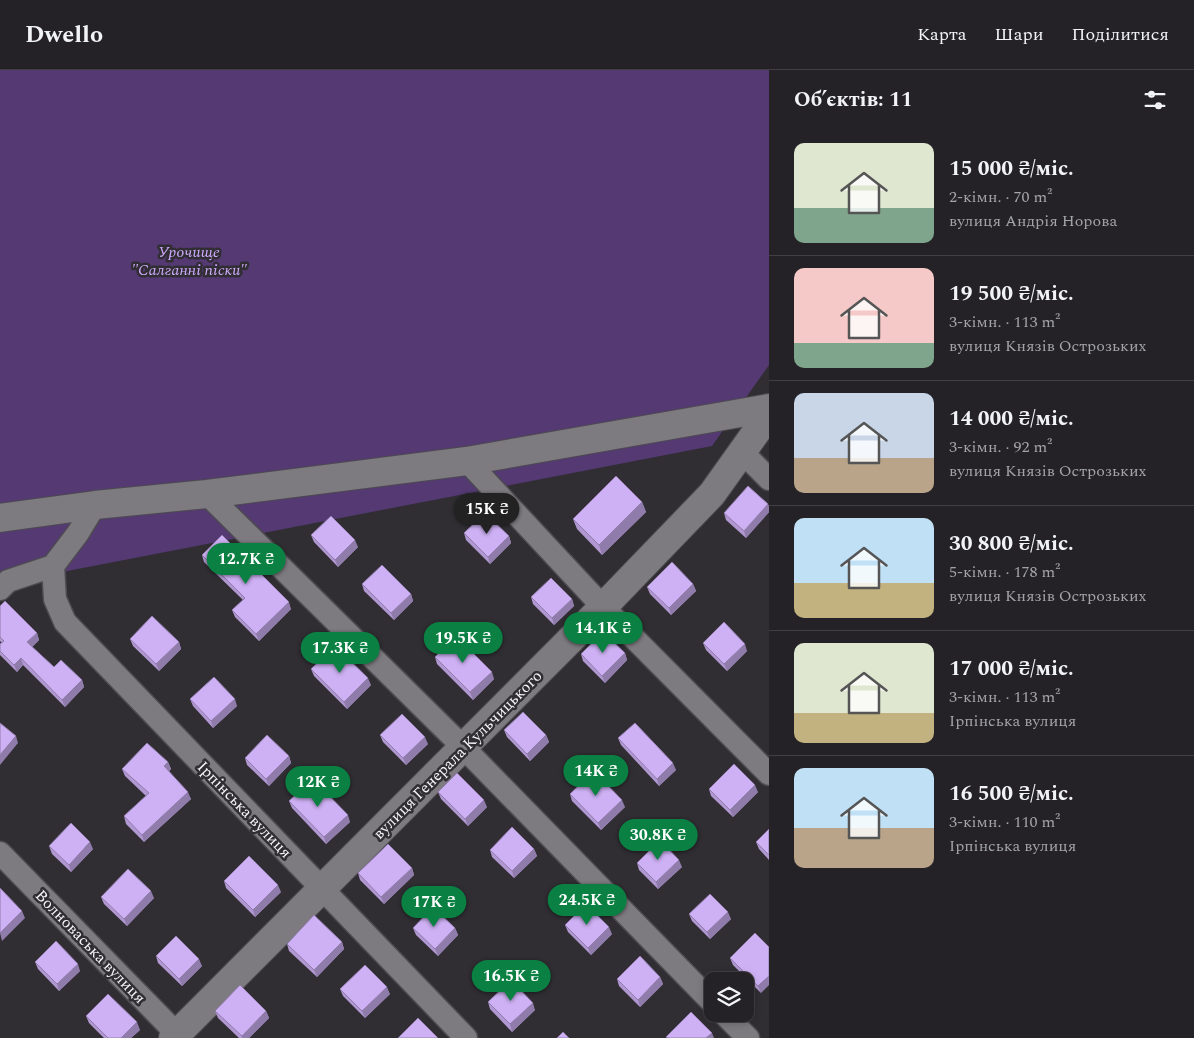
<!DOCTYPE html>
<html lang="uk">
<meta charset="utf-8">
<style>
:root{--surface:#242226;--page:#302f32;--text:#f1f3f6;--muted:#a3a4a7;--line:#413f43;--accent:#0b8043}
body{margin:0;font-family:Spectral,serif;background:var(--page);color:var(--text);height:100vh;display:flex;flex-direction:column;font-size:19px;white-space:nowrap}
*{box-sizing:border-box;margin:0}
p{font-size:16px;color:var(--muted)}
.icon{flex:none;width:28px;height:28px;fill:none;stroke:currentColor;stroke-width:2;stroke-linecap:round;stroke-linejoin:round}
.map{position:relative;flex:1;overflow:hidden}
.panel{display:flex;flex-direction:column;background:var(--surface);width:425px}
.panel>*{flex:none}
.tools{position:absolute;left:704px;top:902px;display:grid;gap:10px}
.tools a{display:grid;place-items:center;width:50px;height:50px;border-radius:10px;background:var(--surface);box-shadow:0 2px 8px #0003,0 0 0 1px var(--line);font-size:25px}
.price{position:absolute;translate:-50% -42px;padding:0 11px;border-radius:18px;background:var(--accent);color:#fff;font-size:16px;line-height:32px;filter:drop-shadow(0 1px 2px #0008)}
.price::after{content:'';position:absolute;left:50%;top:30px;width:15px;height:11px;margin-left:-8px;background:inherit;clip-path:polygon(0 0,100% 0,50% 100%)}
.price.on{background:#222;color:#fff}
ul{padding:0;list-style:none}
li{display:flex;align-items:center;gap:15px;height:125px;padding:0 25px}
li+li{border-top:1px solid var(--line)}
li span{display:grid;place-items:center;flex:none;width:140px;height:100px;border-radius:10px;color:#555}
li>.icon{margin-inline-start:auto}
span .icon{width:60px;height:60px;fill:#fffc;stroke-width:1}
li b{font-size:21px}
h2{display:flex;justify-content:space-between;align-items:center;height:60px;padding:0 25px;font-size:21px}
header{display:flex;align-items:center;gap:30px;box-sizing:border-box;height:70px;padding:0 25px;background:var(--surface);border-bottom:1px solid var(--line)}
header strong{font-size:24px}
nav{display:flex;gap:28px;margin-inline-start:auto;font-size:18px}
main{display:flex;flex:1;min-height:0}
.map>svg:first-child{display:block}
.green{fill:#543973}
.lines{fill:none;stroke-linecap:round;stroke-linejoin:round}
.minor-casing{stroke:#4d4b50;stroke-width:25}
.tertiary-casing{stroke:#4d4b50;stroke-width:30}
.minor{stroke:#7d7a80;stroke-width:22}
.tertiary{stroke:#7d7a80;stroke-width:28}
.wall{fill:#b198d2}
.shaded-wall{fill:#907cab}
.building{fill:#ceb1f4;stroke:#907cab}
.labels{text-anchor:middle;stroke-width:5;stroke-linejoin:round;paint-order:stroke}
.park-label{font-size:16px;font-style:italic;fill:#d0abfe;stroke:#302e33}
.street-label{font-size:16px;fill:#f6f4f7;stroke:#302e33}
</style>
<header>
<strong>Dwello</strong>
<nav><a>Карта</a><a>Шари</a><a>Поділитися</a></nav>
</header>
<main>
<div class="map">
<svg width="769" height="968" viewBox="0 0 769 968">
<rect width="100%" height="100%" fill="#302e33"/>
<path class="green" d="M0 0H769V295L712 376 0 514Z"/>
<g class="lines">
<g class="minor-casing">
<path id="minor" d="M742 382 769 409
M467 391 603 537 769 704
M207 424 463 677 712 932
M53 496 55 529 65 552 466 968
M0 519 8 511 53 496 78 463 95 435
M0 783 181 968
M724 944 748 968"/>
</g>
<g class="tertiary-casing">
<path id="tertiary" d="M0 448 95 435 207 424 467 391 769 338
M173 968 603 537 712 424 769 344"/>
</g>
<use href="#minor" class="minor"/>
<use href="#tertiary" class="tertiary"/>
</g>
<path class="wall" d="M642 432 646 442 602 485 577 459 573 449Z
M768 434 769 438V442L746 468 726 450 724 443Z
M464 463 509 466 511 473 490 494 466 470Z
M311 465 358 477 338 497 314 472Z
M202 485 291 539 259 571 235 547 232 540 243 530 204 492Z
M362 514 411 524 413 531 394 550 364 521Z
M693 514 696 521 671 545 650 524 647 517Z
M531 527 572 529 574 536 554 555 533 534Z
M0 536 37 563 39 570 32 577 54 597 82 610 84 617 65 637 23 595 17 602 0 585V574L2 573 0 571Z
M130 569 179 572 181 579 159 601 133 576Z
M703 573 747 581 727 601 706 580Z
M625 583 627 590 605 613 583 591 581 584Z
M435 587 494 609 473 630 437 594Z
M311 599 371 615 347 639 314 606Z
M190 629 237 636 213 658 193 636Z
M504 660 546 665 549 672 530 691 507 667Z
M380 665 428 674 406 695 383 672Z
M618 668 676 700 659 716 621 675Z
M289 686 291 693 269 716 247 695 245 688Z
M168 692 171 699 169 701 191 729 144 772 126 754 124 746 146 726 125 706 122 699Z
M709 719 758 722 733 747 711 726Z
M438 722 487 737 468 756 441 729Z
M570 724 625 737 601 760 572 731Z
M289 731 350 752 326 774 292 738Z
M769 759V790L759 779 756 772Z
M49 776 93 779 71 802 52 784Z
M534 779 537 786 514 808 492 787 490 780Z
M637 793 682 797 658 819 639 800Z
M412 798 414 805 384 834 360 810 358 803Z
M224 811 281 822 255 847 226 818Z
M101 827 154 828 127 856 104 834Z
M689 844 731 849 710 869 692 851Z
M565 855 612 864 591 885 568 862Z
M413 858H455L458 865 438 886 416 865Z
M755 863 761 923 733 895 730 888Z
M342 872 344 879 317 907 289 881 287 874Z
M156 886 202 896 182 916 158 893Z
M35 892 80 901 59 921 38 899Z
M660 907 663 914 640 937 619 916 617 909Z
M340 919 390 924 365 948 343 926Z
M488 932 535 940 512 962 490 939Z
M215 941H266L269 948 249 968H239L218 948Z
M86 946 140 960 131 968H104L89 953Z"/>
<path class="shaded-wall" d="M642 432 646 442 602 485 599 475Z
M768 434 769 438V442L746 468 744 461Z
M509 466 511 473 490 494 488 487Z
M355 470 358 477 338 497 335 490Z
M693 514 696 521 671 545 669 538Z
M411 524 413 531 394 550 391 543Z
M572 529 574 536 554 555 552 548Z
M289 532 291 539 259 571 256 564Z
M37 563 39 570 30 579 27 572Z
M179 572 181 579 159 601 156 594Z
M745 574 747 581 727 601 724 594Z
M625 583 627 590 605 613 602 606Z
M21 588 23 595 17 602 14 595Z
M492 602 494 609 473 630 470 622Z
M368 608 371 615 347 639 344 632Z
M82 610 84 617 65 637 62 630Z
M235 629 237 636 213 658 211 651Z
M546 665 549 672 530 691 527 684Z
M16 666 18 673 0 695V685Z
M425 667 428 674 406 695 403 688Z
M289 686 291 693 269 716 266 709Z
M168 692 171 699 167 703 164 696Z
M673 693 676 700 659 716 657 709Z
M755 715 758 722 733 747 730 740Z
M188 722 191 729 144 772 142 765Z
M484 730 487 737 468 756 465 749Z
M622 730 625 737 601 760 598 753Z
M348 745 350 752 326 774 324 767Z
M90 772 93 779 71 802 69 795Z
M534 779 537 786 514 808 512 801Z
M679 790 682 797 658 819 656 812Z
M412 798 414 805 384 834 381 827Z
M278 815 281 822 255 847 253 840Z
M151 821 154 828 127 856 124 849Z
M22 841 25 848 2 871 0 863Z
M728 842 731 849 710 869 707 862Z
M609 857 612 864 591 885 588 878Z
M455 858 458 865 438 886 435 879Z
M342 872 344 879 317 907 314 900Z
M199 889 202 896 182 916 179 909Z
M78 894 80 901 59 921 57 914Z
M769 906V915L761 923 758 916Z
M660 907 663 914 640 937 638 930Z
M387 917 390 924 365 948 362 941Z
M533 933 535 940 512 962 510 954Z
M266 941 269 948 249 968H242V966Z
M137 952 140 960 131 968H121Z
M712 963 714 968H706Z"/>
<path class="building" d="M616 406 642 432 599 475 573 449Z
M748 416 768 434 744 461 724 443Z
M485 443 509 466 488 487 464 463Z
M331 446 355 470 335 490 311 465Z
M222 465 289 532 256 564 232 540 245 528 202 485Z
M672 492 693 514 669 538 647 517Z
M382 495 411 524 391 543 362 514Z
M551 508 572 529 552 548 531 527Z
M5 531 37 563 27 572 54 597 61 590 82 610 62 630 21 588 14 595 0 581V574L4 571 0 567V536Z
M152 546 179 572 156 594 130 569Z
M724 552 745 574 724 594 703 573Z
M603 562 625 583 602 606 581 584Z
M456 566 492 602 470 622 435 587Z
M335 576 368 608 344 632 311 599Z
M214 607 235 629 211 651 190 629Z
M523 642 546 665 527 684 504 660Z
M402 644 425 667 403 688 380 665Z
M0 653 16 666 0 685Z
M635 653 673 693 657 709 618 668Z
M267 665 289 686 266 709 245 688Z
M147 673 168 692 164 696 188 722 142 765 124 746 149 723 122 699Z
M734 694 755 715 730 740 709 719Z
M594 701 622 730 598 753 570 724Z
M457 703 484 730 465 749 438 722Z
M313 709 348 745 324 767 289 731Z
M71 753 90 772 69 795 49 776Z
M512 757 534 779 512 801 490 780Z
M769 759V785L756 772Z
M660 770 679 790 656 812 637 793Z
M388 774 412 798 381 827 358 803Z
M249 786 278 815 253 840 224 811Z
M128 799 151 821 124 849 101 827Z
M0 818 22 841 0 863Z
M710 824 728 842 707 862 689 844Z
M586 834 609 857 588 878 565 855Z
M433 837 455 858 435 879 413 858Z
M314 845 342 872 314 900 287 874Z
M755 863 769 877V906L758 916 730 888Z
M176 866 199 889 179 909 156 886Z
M56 871 78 894 57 914 35 892Z
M640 886 660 907 638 930 617 909Z
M365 895 387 917 362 941 340 919Z
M511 910 533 933 510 954 488 932Z
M240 915 266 941 242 966 215 941Z
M108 924 137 952 121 968H108L86 946Z
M691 942 712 963 706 968H668L666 967Z
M418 948 438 968H398Z
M563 962 569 968H557Z"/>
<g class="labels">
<g class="park-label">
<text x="189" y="187">Урочище<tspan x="189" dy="18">"Салганні піски"</tspan></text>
</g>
<g class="street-label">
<text transform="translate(457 684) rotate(-45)" y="6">вулиця Генерала Кульчицького</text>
<text transform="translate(245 739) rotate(46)" y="6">Ірпінська вулиця</text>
<text transform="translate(91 876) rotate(46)" y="6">Волноваська вулиця</text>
</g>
</g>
</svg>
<div class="tools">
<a><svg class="icon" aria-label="layers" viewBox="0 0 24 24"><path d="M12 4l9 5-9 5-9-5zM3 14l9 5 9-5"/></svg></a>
</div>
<b class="price on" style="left:487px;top:465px">15K ₴</b>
<b class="price" style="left:246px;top:515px">12.7K ₴</b>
<b class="price" style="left:603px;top:584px">14.1K ₴</b>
<b class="price" style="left:463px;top:594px">19.5K ₴</b>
<b class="price" style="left:340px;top:604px">17.3K ₴</b>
<b class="price" style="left:596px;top:727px">14K ₴</b>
<b class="price" style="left:318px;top:738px">12K ₴</b>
<b class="price" style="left:658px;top:791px">30.8K ₴</b>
<b class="price" style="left:587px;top:856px">24.5K ₴</b>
<b class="price" style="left:434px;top:858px">17K ₴</b>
<b class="price" style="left:511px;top:932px">16.5K ₴</b>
</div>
<section class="panel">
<h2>Об’єктів: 11<svg class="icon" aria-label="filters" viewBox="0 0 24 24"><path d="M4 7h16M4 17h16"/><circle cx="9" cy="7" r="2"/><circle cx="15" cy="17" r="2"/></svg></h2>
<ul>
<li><span style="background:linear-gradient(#dfe7d0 65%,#7fa58c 0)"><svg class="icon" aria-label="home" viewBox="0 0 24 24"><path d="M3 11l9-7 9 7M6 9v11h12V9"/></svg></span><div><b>15 000 ₴/міс.</b><p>2-кімн. · 70 m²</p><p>вулиця Андрія Норова</p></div></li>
<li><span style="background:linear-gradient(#f6c9c9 75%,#7fa58c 0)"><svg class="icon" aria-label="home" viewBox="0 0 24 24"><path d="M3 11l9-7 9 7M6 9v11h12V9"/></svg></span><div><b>19 500 ₴/міс.</b><p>3-кімн. · 113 m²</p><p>вулиця Князів Острозьких</p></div></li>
<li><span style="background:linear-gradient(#c9d6e8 65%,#b9a48a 0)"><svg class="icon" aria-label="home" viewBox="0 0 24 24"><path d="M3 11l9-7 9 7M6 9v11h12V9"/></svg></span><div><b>14 000 ₴/міс.</b><p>3-кімн. · 92 m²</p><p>вулиця Князів Острозьких</p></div></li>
<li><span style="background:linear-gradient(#bfe0f5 65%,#c2b280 0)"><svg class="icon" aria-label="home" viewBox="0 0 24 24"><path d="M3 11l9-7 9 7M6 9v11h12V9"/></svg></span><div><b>30 800 ₴/міс.</b><p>5-кімн. · 178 m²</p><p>вулиця Князів Острозьких</p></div></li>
<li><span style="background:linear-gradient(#dfe7d0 70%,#c2b280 0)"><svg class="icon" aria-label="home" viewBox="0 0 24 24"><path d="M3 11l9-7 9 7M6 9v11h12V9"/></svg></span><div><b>17 000 ₴/міс.</b><p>3-кімн. · 113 m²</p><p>Ірпінська вулиця</p></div></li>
<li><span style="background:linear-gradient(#bfe0f5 60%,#b9a48a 0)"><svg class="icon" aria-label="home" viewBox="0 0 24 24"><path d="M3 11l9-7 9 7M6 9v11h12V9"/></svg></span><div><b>16 500 ₴/міс.</b><p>3-кімн. · 110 m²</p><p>Ірпінська вулиця</p></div></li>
</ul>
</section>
</main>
